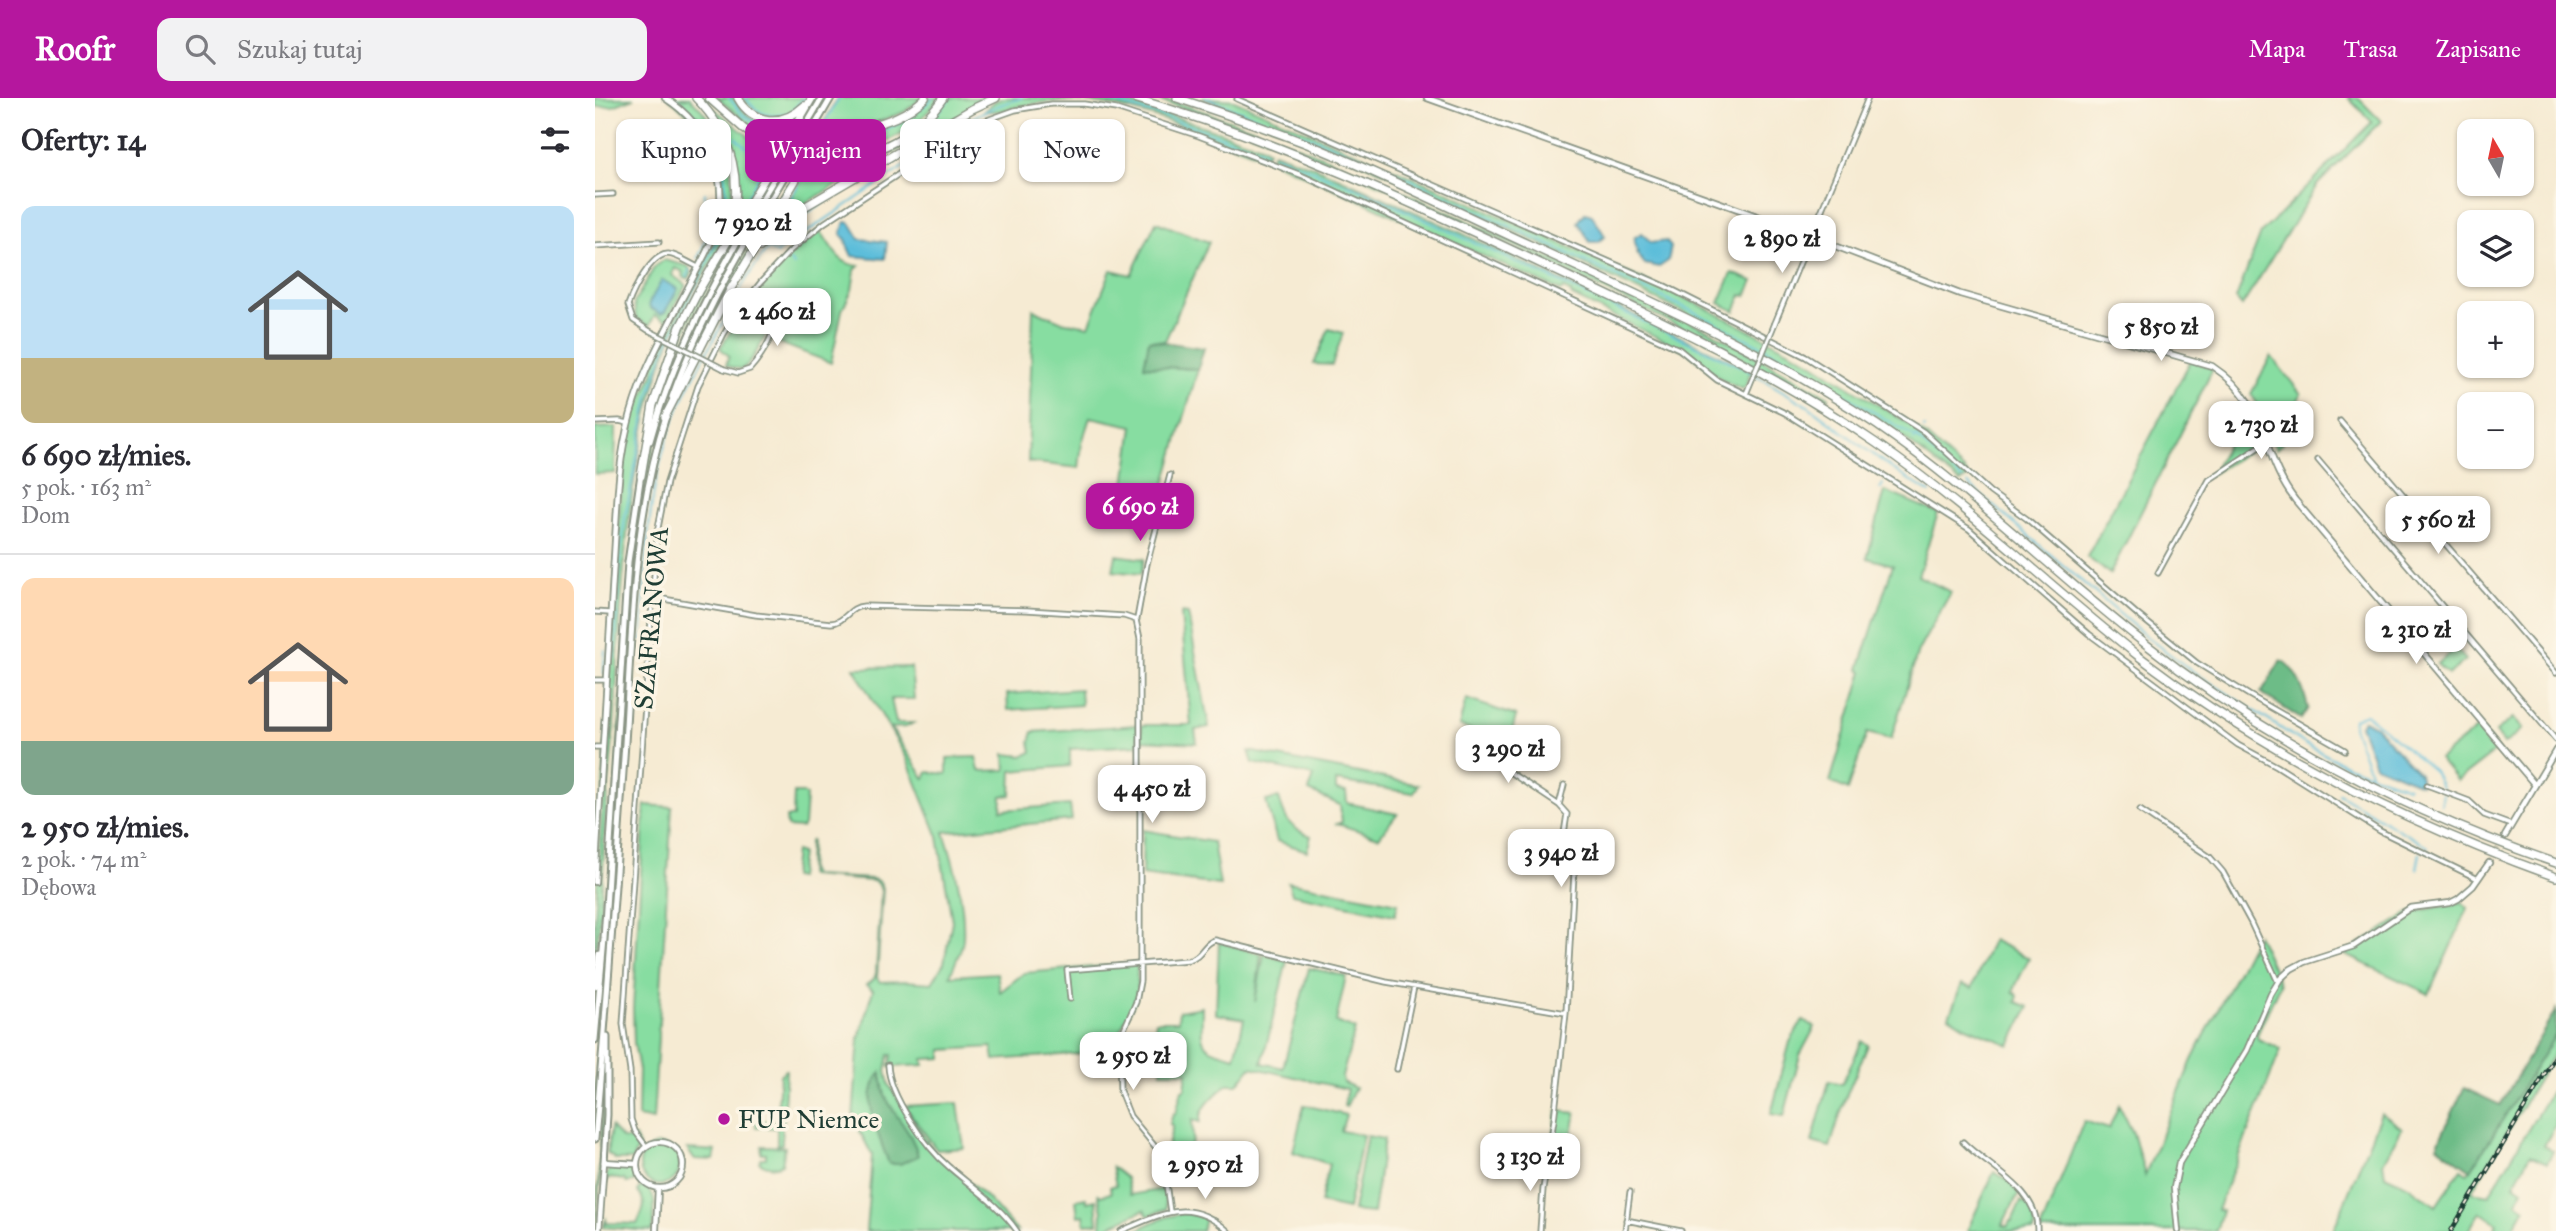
<!DOCTYPE html>
<html lang="pl">
<meta charset="utf-8">
<style>
:root{--surface:#fff;--page:#f2f2f3;--text:#2b2b33;--muted:#7c7c81;--line:#e1e1e2;--accent:#b5179e}
body{margin:0;font-family:"IM FELL Great Primer",serif;background:var(--page);color:var(--text);height:100vh;display:flex;flex-direction:column;font-size:26px;white-space:nowrap}
*{box-sizing:border-box;margin:0}
p{font-size:23px;color:var(--muted)}
.icon{flex:none;width:38px;height:38px;fill:none;stroke:currentColor;stroke-width:2;stroke-linecap:round;stroke-linejoin:round}
.map{position:relative;flex:1;overflow:hidden}
.sheet{display:flex;flex-direction:column;background:var(--surface);width:595px}
.sheet>*{flex:none}
.hud{position:absolute;left:21px;top:21px;width:665px;height:63px;display:flex;gap:14px}
.needle{width:46px;rotate:351deg}
.buttons{position:absolute;left:1862px;top:21px;display:grid;gap:14px}
.buttons a{display:grid;place-items:center;width:77px;height:77px;border-radius:14px;background:var(--surface);box-shadow:0 2px 5px #0004;font-size:35px}
.price{position:absolute;translate:-50% -60px;padding:0 16px;border-radius:14px;background:#fff;color:#222;font-size:23px;line-height:46px;filter:drop-shadow(0 2px 4px #0008)}
.price::after{content:'';position:absolute;left:50%;top:42px;width:21px;height:16px;margin-left:-10px;background:inherit;clip-path:polygon(0 0,100% 0,50% 100%)}
.price.on{background:var(--accent);color:#fff}
ul{padding:0;list-style:none}
li{display:grid;align-content:center;gap:14px;height:371px;padding:0 21px}
li+li{border-top:2px solid var(--line)}
li span{display:grid;place-items:center;height:217px;border-radius:14px;color:#555}
li>.icon{margin-inline-start:auto}
span .icon{width:126px;height:126px;fill:#fffc;stroke-width:1}
li b{font-size:30px}
h2{display:flex;justify-content:space-between;align-items:center;height:84px;padding:0 21px;font-size:30px}
.pill{padding:0 24px;border-radius:14px;background:var(--surface);box-shadow:0 2px 5px #0004;font-size:24px;line-height:63px}
.pill.on{background:var(--accent);color:#fff}
header{display:flex;align-items:center;gap:42px;box-sizing:border-box;height:98px;padding:0 35px;background:var(--accent);color:#fff}
header strong{font-size:33px}
nav{display:flex;gap:38px;margin-inline-start:auto;font-size:24px}
.search{width:490px;height:63px;background:var(--page);display:flex;align-items:center;gap:18px;box-sizing:border-box;padding:0 24px;border-radius:14px;color:var(--muted);font-size:26px}
main{display:flex;flex:1;min-height:0}
.map>svg:first-child{display:block}
.green{fill:#87dda1;stroke:#538d6a;stroke-width:2}
.forest{fill:#6dbc87;stroke:#467c5e;stroke-width:2}
.water{fill:#5cbdda;stroke:#3e7d87;stroke-width:2}
.lines{fill:none;stroke-linecap:round;stroke-linejoin:round}
.stream{stroke:#5cbdda;stroke-width:2}
.tertiary-tunnel{stroke:#cbc8b3;stroke-width:4.5;stroke-dasharray:4.5 2;stroke-linecap:butt}
.minor-casing{stroke:#8a9484;stroke-width:7}
.tertiary-casing{stroke:#8a9484;stroke-width:8}
.secondary-casing{stroke:#8a9484;stroke-width:9}
.motorway-casing{stroke:#8a9484;stroke-width:10}
.minor{stroke:#fff;stroke-width:3.5}
.tertiary{stroke:#fff;stroke-width:4.5}
.secondary{stroke:#fff;stroke-width:5}
.motorway{stroke:#fff;stroke-width:7}
.rail-casing{stroke:#1f3d34;stroke-width:4.5}
.rail{stroke:#fcf5e5;stroke-width:2;stroke-dasharray:5;stroke-linecap:butt}
.minor-bridge-casing{stroke:#8a9484;stroke-width:7;stroke-linecap:butt}
.motorway-bridge-casing{stroke:#8a9484;stroke-width:10;stroke-linecap:butt}
.minor-bridge{stroke:#fff;stroke-width:3.5}
.motorway-bridge{stroke:#fff;stroke-width:7}
.poi-dot{fill:#b5179e;stroke:#fcf5e5;stroke-width:2.5}
.labels{text-anchor:middle;stroke-width:7;stroke-linejoin:round;paint-order:stroke}
.street-label{font-size:26px;fill:#1f3d34;stroke:#fcf5e5}
.poi-label{font-size:26px;fill:#1f3d34;stroke:#fcf5e5;text-anchor:start}
</style>
<header>
<strong>Roofr</strong>
<div class="search"><svg class="icon" aria-label="search" viewBox="0 0 24 24"><circle cx="10" cy="10" r="6"/><path d="M15 15l6 6"/></svg>Szukaj tutaj</div>
<nav><a>Mapa</a><a>Trasa</a><a>Zapisane</a></nav>
</header>
<main>
<section class="sheet">
<h2>Oferty: 14<svg class="icon" aria-label="filters" viewBox="0 0 24 24"><path d="M4 7h16M4 17h16"/><circle cx="9" cy="7" r="2"/><circle cx="15" cy="17" r="2"/></svg></h2>
<ul>
<li><span style="background:linear-gradient(#bfe0f5 70%,#c2b280 0)"><svg class="icon" aria-label="home" viewBox="0 0 24 24"><path d="M3 11l9-7 9 7M6 9v11h12V9"/></svg></span><div><b>6 690 zł/mies.</b><p>5 pok. · 163 m²</p><p>Dom</p></div></li>
<li><span style="background:linear-gradient(#ffd9b3 75%,#7fa58c 0)"><svg class="icon" aria-label="home" viewBox="0 0 24 24"><path d="M3 11l9-7 9 7M6 9v11h12V9"/></svg></span><div><b>2 950 zł/mies.</b><p>2 pok. · 74 m²</p><p>Dębowa</p></div></li>
</ul>
</section>
<div class="map">
<svg width="1961" height="1133" viewBox="0 0 1961 1133">
<rect width="100%" height="100%" fill="#fcf5e5"/>
<filter id="ink" filterUnits="userSpaceOnUse"><feTurbulence type="fractalNoise" baseFrequency=".0143" numOctaves="2"/><feDisplacementMap in="SourceGraphic" scale="14" xChannelSelector="R" yChannelSelector="G"/><feConvolveMatrix kernelMatrix="1 2 1 2 8 2 1 2 1" color-interpolation-filters="sRGB"/></filter>
<filter id="wash" filterUnits="userSpaceOnUse"><feTurbulence type="fractalNoise" baseFrequency=".00686" numOctaves="4" result="noise"/><feDisplacementMap in="SourceGraphic" scale="28" xChannelSelector="R" yChannelSelector="G"/><feGaussianBlur stdDeviation="1.57" result="paint"/><feColorMatrix in="noise" values="0 0 0 0 0 0 0 0 0 0 0 0 0 0 0 0 0 1.4 0 .05"/><feComposite in="paint" operator="in"/></filter>
<g filter="url(#wash)">
<rect width="100%" height="100%" fill="#f6ebd3"/>
<path class="green" d="M0 0H39L18 8 0 9Z
M74 0H95C136 37 150 98 125 149 113 173 97 194 86 218 74 243 64 271 57 298 29 403 26 504 20 612 17 658 11 704 9 749 8 787 5 827 0 865V824L25 406 32 341 38 320 58 276 59 265C71 241 82 217 94 193 104 174 115 156 122 136 141 81 116 33 74 0Z
M106 0 158 42 178 53 139 127C145 94 148 60 129 31 122 20 112 9 106 0Z
M122 0H139C156 28 174 29 203 19L186 47 177 43 175 34 173 33 170 39Z
M147 0H211C194 27 165 23 147 0Z
M219 0H222L96 221 69 284 72 267 103 198Z
M231 0H233C174 101 102 206 68 318 36 422 35 530 28 638 19 761 10 884 0 1007L32 515 41 423 49 376 76 286 109 210Z
M243 0H327L309 14 277 26 243 34 215 52 97 262 104 244 131 190Z
M334 0H344C315 42 270 56 221 55 240 34 273 35 298 25 312 19 323 10 334 0Z
M352 0H395L202 110 170 138 218 64C273 67 320 44 352 0Z
M410 0H514L563 13 666 48 673 53 670 58H666C605 35 540 5 474 3 462 3 448 4 436 6 419 9 406 15 389 13L400 3Z
M556 0 581 4 663 32 763 73 1115 233 1234 299 1229 307C1155 262 1077 225 999 187 855 116 710 49 556 0Z
M607 0 639 2 845 91 1109 209 1209 260 1328 335 1371 374 1372 380 1365 384 1298 332 1243 294 1215 278 1214 275C1013 179 815 78 607 0Z
M1753 0H1763L1786 23 1722 87 1647 208 1641 201 1666 135 1777 24Z
M678 54 720 69 866 135 1156 272 1151 288 1147 291 1127 282 1093 254 977 198 976 195 969 191 966 193 678 63 676 59Z
M561 124 614 144 570 243 554 242 550 268 603 271 569 389 530 387 538 328 495 319 487 345 484 370 433 364 438 211 465 223 494 228 516 172 536 177Z
M222 134H226C238 150 242 166 264 168L260 172 257 192 247 212 236 265 179 243 181 242 179 239C189 213 173 212 162 195L191 160Z
M69 162 93 168 97 175 94 181H91L88 179 87 173 80 170 77 177 91 187 72 223 60 217 54 228 41 220 39 205 60 168Z
M1137 175 1158 183 1151 198 1147 197 1140 213 1124 205Z
M154 205C164 206 176 217 174 228 173 236 155 267 148 270 142 272 136 269 131 267L134 258 125 250Z
M734 231 748 235 737 267 719 266Z
M1676 258 1706 296 1685 339 1687 345 1681 351 1665 310 1656 296Z
M1596 262 1618 271 1515 476 1492 459Z
M1653 306 1659 317 1669 343 1617 376Z
M21 329 20 375 0 376V330Z
M1290 393 1343 415 1323 478 1356 494 1323 553 1296 641 1272 635 1253 692 1235 684 1268 573 1264 571 1298 467 1272 460Z
M521 457 549 461 546 476 518 473Z
M586 515 593 516 614 629 600 632 602 645 546 642 547 627H596Z
M1861 551 1871 562 1853 577 1842 566Z
M316 569 319 601H296L301 625H318L311 629 296 630 330 681 333 674 352 676V660L381 659 384 673 411 672 410 656 428 658 437 654 435 644 438 634 543 627V647L475 651V668L417 673 416 697 407 698 406 712 475 707 477 722 349 734C360 768 370 805 368 841 367 853 359 866 355 878L402 875 405 894 429 875 542 865V893L538 907 526 930 521 953 399 962 397 949 347 952V960L328 961 329 967 295 969 297 957H294L291 973 294 987 339 1054 390 1098 422 1133H271L277 1057 258 1020 264 940 278 892 271 887 279 881 281 875 286 793 284 787 278 783 214 778 213 776 214 744 216 743 214 772 218 778 278 781 285 784 288 790 282 880 285 884 309 883 337 885 349 865 357 823 343 739 311 659 259 570Z
M485 591 486 607 413 612 412 596Z
M871 601 921 618 914 645 864 628Z
M1918 620 1928 631 1909 646 1901 634Z
M1884 629 1903 651 1862 683 1844 661Z
M654 653 824 687 818 695 741 683V692L751 694 752 705 802 716 784 739 742 726 747 724 745 707 714 693 719 678 658 665Z
M199 695H208L211 698 209 727 207 730 192 729 191 719H198Z
M684 700C690 722 694 730 716 738L712 753 682 743 671 703Z
M50 707 77 709 58 1022 43 1019 44 972 39 945 38 910Z
M548 732 618 744 625 787 547 777Z
M200 753 206 755 203 780 197 779Z
M693 784 803 805 800 817 697 796Z
M1867 804 1873 810 1834 896 1749 856 1814 815Z
M1662 836 1685 886 1662 937 1663 941 1686 951 1622 1112 1627 1113 1621 1133H1445L1489 1023 1514 1031 1524 1007 1538 1035 1550 1077 1597 962Z
M1397 842 1434 860 1418 893 1423 898 1421 904 1434 909 1415 947 1369 928 1354 918 1367 886 1377 890Z
M624 844 666 856 660 904 669 856 692 863 667 965 688 970 714 870 751 878 741 924 760 931 747 979 748 984 760 990 751 1009 749 1008 752 991 656 969 643 986H632C621 997 605 1008 605 1024L597 1022 598 1041 592 1058 581 1061 572 1052 578 1027 575 1026 578 1016 581 1015 587 992 590 991 592 974H566L567 961 580 960 570 952 557 947 556 932 560 931 561 923H583L584 913 607 909C607 948 601 948 640 959L649 921 621 916Z
M1208 922 1220 929 1205 957 1189 1018 1176 1016 1195 944Z
M1961 936V952L1876 1094 1894 1097 1961 985V1027L1949 1047 1958 1053 1952 1065 1935 1057 1919 1086 1928 1092 1921 1104 1930 1110 1916 1133H1906L1900 1129 1902 1125 1885 1114 1873 1133H1738L1786 1015 1807 1030 1788 1065 1790 1077 1812 1087 1841 1108 1866 1071 1872 1075 1876 1072Z
M1267 943 1273 947 1250 1001 1235 1049 1217 1044 1234 983 1247 986Z
M190 972H191L188 1027 182 1022 185 977Z
M9 989 7 1062 0 1133Z
M363 1005 369 1050 342 1052 310 1008Z
M709 1007 751 1017 746 1033 768 1037 753 1111 725 1105 734 1066 698 1054Z
M962 1013 981 1015 972 1060 956 1059Z
M161 1023H181L187 1028V1046L182 1047V1030L161 1029Z
M16 1029 27 1041 35 1042 40 1039 44 1048 37 1062H21L12 1055Z
M772 1038 789 1041 778 1115 758 1113Z
M45 1067a20 20 0 1 1 40 0a20 20 0 1 1-40 0Z
M167 1048 190 1049 187 1066C180 1070 171 1069 164 1064L166 1060H171V1055H166Z
M92 1051 121 1053 119 1062 99 1061Z
M31 1068 38 1072 41 1079 39 1084 31 1085 30 1082 15 1080 11 1083V1077L16 1069Z
M517 1069 531 1080 535 1097 569 1091 571 1111 553 1118 549 1112 506 1132 507 1113 503 1095 505 1098 516 1095 515 1089 521 1087Z
M1399 1074 1414 1083 1424 1095 1407 1127 1412 1129 1415 1123H1417L1426 1103C1437 1108 1442 1122 1439 1133H1372Z
M49 1088C65 1098 58 1116 57 1133L8 1129 11 1121 12 1125 42 1126C47 1113 54 1108 43 1094L44 1090Z
M491 1100 492 1104 501 1102 503 1125 490 1126 489 1117 483 1118 481 1102Z
M590 1115 610 1120 607 1133H540L567 1120Z"/>
<path class="forest" d="M554 242 609 250 603 271 549 268Z
M1686 562C1702 571 1709 592 1713 610L1706 621 1666 595Z
M1961 912V936L1876 1072 1842 1048 1869 990 1905 1007Z
M286 974C287 981 288 990 290 997 299 1019 318 1034 323 1058L305 1066H294C284 1037 264 1001 286 974Z"/>
<path class="water" d="M72 25C88 26 95 44 103 57L98 74 88 76 78 66 66 61 52 49V37Z
M990 115 997 117 1010 138 1003 144H995L983 124Z
M250 124 255 125 265 141 292 144 290 161 257 158 251 145 252 143 246 136Z
M1047 135 1056 145 1071 143 1076 149 1073 163 1064 169 1050 166 1043 157 1039 140Z
M67 182 83 191 70 214 66 216 55 210 54 205Z
M1769 622 1780 628 1824 676 1826 686 1780 667 1765 627Z"/>
<g class="lines">
<path class="stream" d="M134 0 148 17 186 38
M151 0C161 16 176 21 193 15
M502 0 568 18 670 54
M611 0 725 43 783 67 1099 214 1215 273 1220 279 1322 340 1367 381
M198 12 209 0
M92 38 94 27
M141 40 156 53 172 61
M183 45 194 26
M306 47 333 26 355 0
M215 50 244 0
M216 51 237 36 254 30
M679 57 770 94 1145 268 1213 308 1299 372 1335 395
M222 58C238 39 266 38 288 32 307 26 324 13 338 0
M153 97 178 53
M194 104 210 73 219 62
M116 118 132 126
M172 149 182 156
M181 155 360 34
M103 160 114 135 107 120 110 95
M195 163 199 167
M92 179 94 172
M1329 330 1330 329
M1319 342 1325 335
M1373 386 1553 540 1593 570 1710 646 1752 668 1813 689
M1285 391 1288 386
M44 542H49
M47 542C49 475 52 390 77 327 89 294 107 263 124 232 140 201 156 168 180 143 215 107 262 86 304 62 344 39 383 11 427 0
M58 542 65 543
M19 560 25 461 30 419 54 298 69 253 127 133C140 83 123 31 81 0
M9 576 10 552
M1775 674 1758 629 1759 621 1771 616 1839 673 1847 690
M1744 696 1833 749
M1846 707 1848 695
M1822 771 1825 755"/>
</g>
</g>
<g filter="url(#ink)">
<g class="lines">
<path class="tertiary-tunnel" d="M1894 765 1910 738"/>
<g class="minor-casing">
<path id="minor" d="M642 1 1070 188 1211 259 1329 334 1395 394 1432 421 1543 517 1602 565 1654 597 1750 652
M0 97 18 96
M0 148 64 144
M1180 225 1273 0
M53 232 38 222 33 207C38 193 56 156 73 156 83 157 94 165 103 169
M129 271 143 275 155 271C165 260 186 230 177 215 172 207 162 202 155 197
M1151 296 1158 279
M1745 323 1961 575
M0 324 24 323 33 325
M1723 362 1961 642
M1563 475 1614 382 1673 343
M57 499 161 517 236 525C251 524 253 509 269 508L432 512 529 518 541 522 545 541V883L541 904 524 942 525 993 535 1018 567 1057 575 1114
M0 514 15 515
M542 521 552 466 575 377
M0 582H12
M874 647 964 707 972 716 968 742 978 766 979 776 971 915 959 1022 948 1091 945 1133
M0 649H8
M884 653 889 636
M1832 687 1874 703 1889 717 1916 727
M964 707 969 687
M1545 712 1615 759 1628 774 1656 825 1683 884
M475 901 472 872 593 862C608 858 608 845 620 842L791 884 971 915
M293 967C294 997 331 1050 354 1069 378 1090 404 1107 422 1133
M802 971 819 889
M1368 1044C1393 1070 1444 1090 1442 1133
M51 1048 40 1033 36 1021 35 973 28 926 62 435 72 384 103 288 129 236 146 209 166 184 195 153 229 125 359 40 392 22 420 12 456 6H489L521 11 604 38 706 77 1084 251 1122 282 1190 315 1374 431 1494 536 1643 647 1682 668 1785 733 1883 781
M1031 1122 1086 1133
M526 1133C568 1115 595 1099 633 1133
M1030 1133 1035 1094"/>
</g>
<g class="tertiary-casing">
<path id="tertiary" d="M832 0 1162 118 1365 196 1617 268C1675 306 1664 355 1700 402L1940 687
M1910 738 1961 652
M0 784 23 392C26 353 33 315 49 278 63 244 82 211 99 178 107 162 117 146 121 129 135 79 113 27 70 0
M42 1067a23 23 0 1 1 46 0a23 23 0 1 1-46 0Z
M4 1133 9 1064 41 1066
M61 1133 63 1090
M1583 1133 1579 1090 1584 1065 1652 952 1676 896 1685 881 1696 871 1709 864 1759 848 1815 810 1855 805 1863 801 1878 788 1894 765"/>
</g>
<g class="secondary-casing">
<path id="secondary" d="M77 299C115 193 180 97 236 0
M55 343C89 219 163 110 227 0
M0 888 5 857
M0 942 9 841 33 464 46 376
M0 1041C12 909 21 777 30 645 37 535 37 422 72 315
M9 1064 12 1017V939"/>
</g>
<g class="motorway-casing">
<path id="motorway" d="M101 0C138 37 150 88 133 137
M114 0 149 31 167 43
M143 0C158 27 188 28 209 8
M539 0C682 42 815 104 949 167 1063 221 1177 273 1281 345 1374 409 1454 488 1542 557 1670 655 1810 725 1961 779
M582 0C625 14 668 29 710 45 786 75 860 113 935 147 1054 202 1173 254 1282 327 1377 392 1458 474 1548 544 1672 642 1812 714 1961 765
M235 61C280 59 322 38 348 0
M165 149 187 126 211 108 377 11 401 0
M70 319 135 192 215 58C247 23 293 36 330 0
M46 378 58 307 85 229 104 192 217 0"/>
</g>
<use href="#minor" class="minor"/>
<use href="#tertiary" class="tertiary"/>
<use href="#secondary" class="secondary"/>
<use href="#motorway" class="motorway"/>
<g class="rail-casing">
<path id="rail" d="M1856 1133 1961 957"/>
</g>
<use href="#rail" class="rail"/>
<g class="minor-bridge-casing">
<path id="minor-bridge" d="M53 232 129 271
M1158 279 1180 225"/>
</g>
<g class="motorway-bridge-casing">
<path id="motorway-bridge" d="M167 43 199 56 235 61"/>
</g>
<use href="#minor-bridge" class="minor-bridge"/>
<use href="#motorway-bridge" class="motorway-bridge"/>
</g>
</g>
<circle class="poi-dot" cx="129" cy="1021" r="7"/>
<g class="labels">
<g class="street-label">
<text transform="translate(56 520) rotate(-85)" y="9">SZAFRANOWA</text>
</g>
<g class="poi-label">
<text x="143" y="1030">FUP Niemce</text>
</g>
</g>
</svg>
<div class="buttons">
<a><svg class="needle" viewBox="-14 -14 28 28"><path d="M0-13l5 13h-10z" fill="#e53935"/><path d="M0 13l5-13h-10z" fill="#7c7c81"/></svg></a>
<a><svg class="icon" aria-label="layers" viewBox="0 0 24 24"><path d="M12 4l9 5-9 5-9-5zM3 14l9 5 9-5"/></svg></a>
<a>+</a>
<a>−</a>
</div>
<b class="price" style="left:158px;top:161px">7 920 zł</b>
<b class="price" style="left:1187px;top:177px">2 890 zł</b>
<b class="price" style="left:182px;top:250px">2 460 zł</b>
<b class="price" style="left:1566px;top:265px">5 850 zł</b>
<b class="price" style="left:1666px;top:363px">2 730 zł</b>
<b class="price on" style="left:545px;top:445px">6 690 zł</b>
<b class="price" style="left:1843px;top:458px">5 560 zł</b>
<b class="price" style="left:1821px;top:568px">2 310 zł</b>
<b class="price" style="left:913px;top:687px">3 290 zł</b>
<b class="price" style="left:557px;top:727px">4 450 zł</b>
<b class="price" style="left:966px;top:791px">3 940 zł</b>
<b class="price" style="left:538px;top:994px">2 950 zł</b>
<b class="price" style="left:935px;top:1095px">3 130 zł</b>
<b class="price" style="left:610px;top:1103px">2 950 zł</b>
<div class="hud">
<a class="pill">Kupno</a>
<a class="pill on">Wynajem</a>
<a class="pill">Filtry</a>
<a class="pill">Nowe</a>
</div>
</div>
</main>
